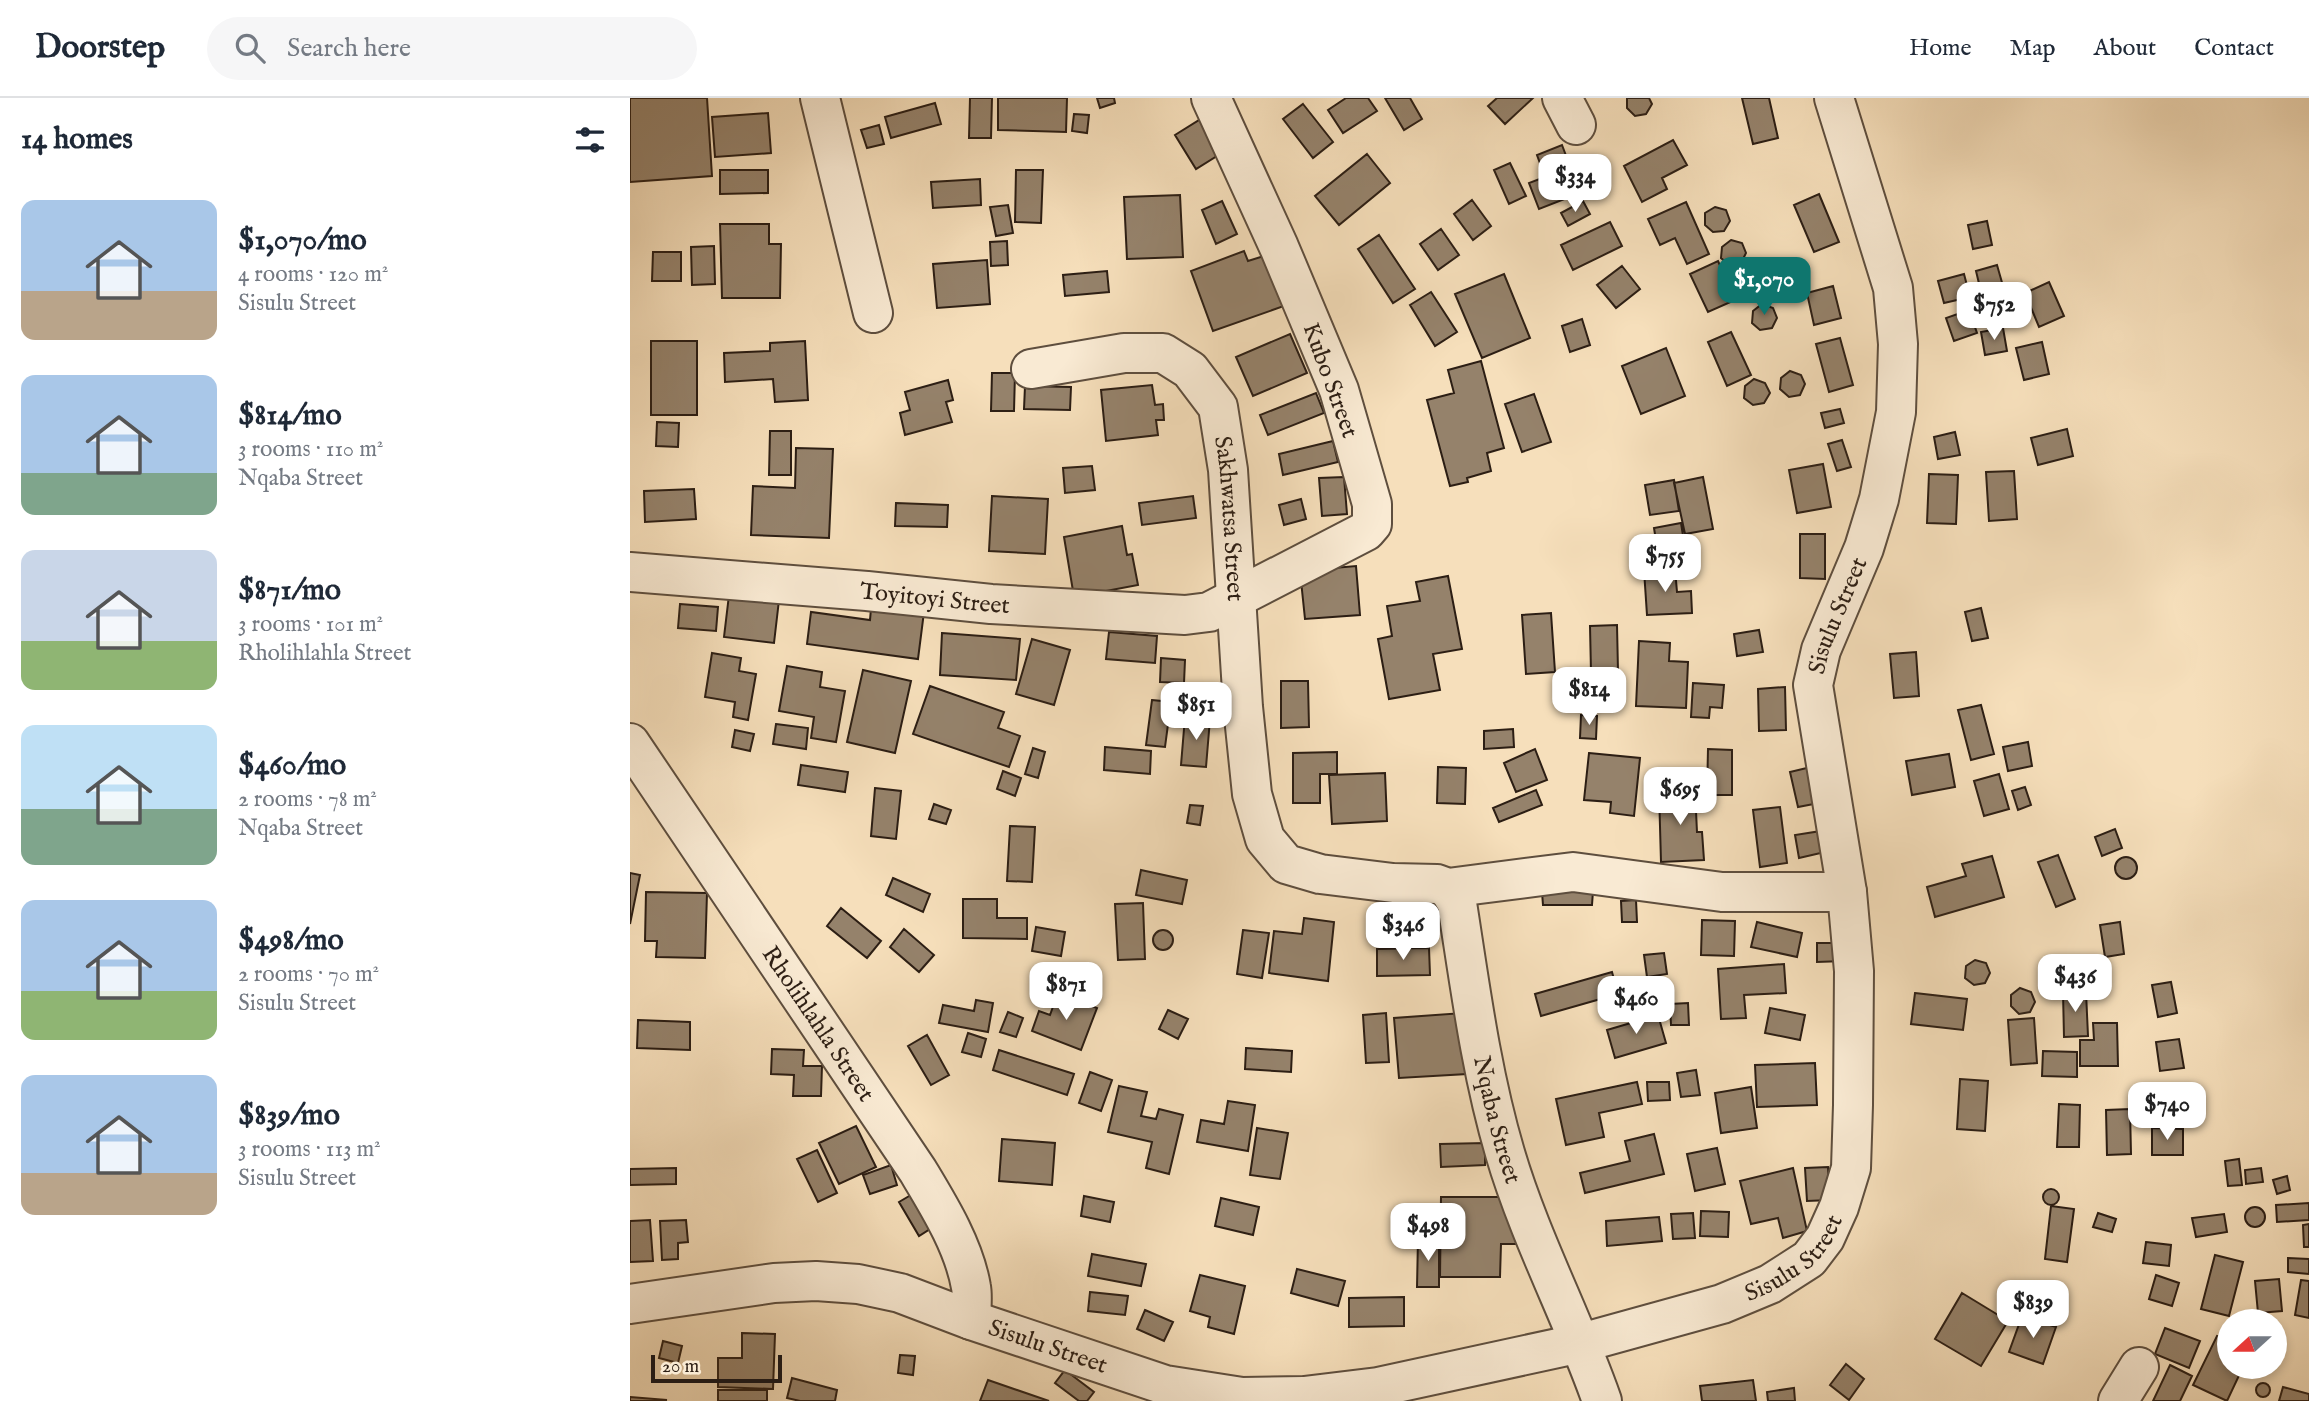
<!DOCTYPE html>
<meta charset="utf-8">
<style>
:root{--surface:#fff;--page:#f6f6f7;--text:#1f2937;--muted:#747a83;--line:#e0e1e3;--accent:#0f766e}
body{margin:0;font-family:"IM FELL English",serif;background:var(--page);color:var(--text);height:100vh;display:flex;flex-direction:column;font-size:26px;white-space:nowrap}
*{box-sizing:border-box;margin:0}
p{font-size:23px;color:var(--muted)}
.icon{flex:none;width:38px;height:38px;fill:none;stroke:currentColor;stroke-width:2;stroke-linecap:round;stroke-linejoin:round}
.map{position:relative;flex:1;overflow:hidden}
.sheet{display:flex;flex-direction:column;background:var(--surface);width:630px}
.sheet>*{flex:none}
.needle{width:46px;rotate:249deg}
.fabs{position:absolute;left:1587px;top:1211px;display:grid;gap:14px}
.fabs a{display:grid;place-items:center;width:70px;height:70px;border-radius:50%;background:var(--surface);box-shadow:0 4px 10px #0003;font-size:35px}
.scale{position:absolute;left:21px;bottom:18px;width:131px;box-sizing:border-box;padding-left:7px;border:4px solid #2c1e14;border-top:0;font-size:19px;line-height:24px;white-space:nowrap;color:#2c1e14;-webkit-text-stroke:5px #f9ead3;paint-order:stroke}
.price{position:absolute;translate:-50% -60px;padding:0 16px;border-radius:14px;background:#fff;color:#222;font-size:23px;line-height:46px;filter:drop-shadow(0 2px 4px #0008)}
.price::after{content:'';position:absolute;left:50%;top:42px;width:21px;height:16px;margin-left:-10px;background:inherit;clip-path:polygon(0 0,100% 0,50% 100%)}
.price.on{background:var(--accent);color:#fff}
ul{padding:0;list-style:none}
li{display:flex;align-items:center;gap:21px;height:175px;padding:0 21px}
li span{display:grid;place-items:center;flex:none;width:196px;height:140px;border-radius:14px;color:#555}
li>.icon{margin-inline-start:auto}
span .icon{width:84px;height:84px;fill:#fffc;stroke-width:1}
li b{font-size:30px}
h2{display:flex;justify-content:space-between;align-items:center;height:84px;padding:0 21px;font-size:30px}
header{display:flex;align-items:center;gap:42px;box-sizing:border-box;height:98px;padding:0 35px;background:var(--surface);border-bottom:2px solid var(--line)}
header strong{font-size:33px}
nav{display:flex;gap:38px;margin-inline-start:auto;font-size:24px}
.search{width:490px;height:63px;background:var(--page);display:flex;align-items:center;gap:18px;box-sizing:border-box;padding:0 24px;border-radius:38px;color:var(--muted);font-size:26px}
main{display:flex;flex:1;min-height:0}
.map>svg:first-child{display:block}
.building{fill:#95826b;stroke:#2c1e14;stroke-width:2}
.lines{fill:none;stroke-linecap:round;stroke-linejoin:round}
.minor-casing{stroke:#5e4e3e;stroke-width:42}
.minor{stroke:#f9ead3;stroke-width:38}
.labels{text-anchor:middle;stroke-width:5;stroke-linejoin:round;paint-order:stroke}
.street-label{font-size:24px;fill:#2c1e14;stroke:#f9ead3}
</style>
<header>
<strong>Doorstep</strong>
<div class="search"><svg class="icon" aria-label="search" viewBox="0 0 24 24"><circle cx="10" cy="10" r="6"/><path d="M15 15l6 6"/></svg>Search here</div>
<nav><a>Home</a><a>Map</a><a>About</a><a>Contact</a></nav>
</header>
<main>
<section class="sheet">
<h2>14 homes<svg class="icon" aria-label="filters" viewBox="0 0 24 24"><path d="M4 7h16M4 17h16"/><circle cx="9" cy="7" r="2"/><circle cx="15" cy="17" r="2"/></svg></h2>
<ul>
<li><span style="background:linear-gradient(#a9c7e8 65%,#b9a48a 0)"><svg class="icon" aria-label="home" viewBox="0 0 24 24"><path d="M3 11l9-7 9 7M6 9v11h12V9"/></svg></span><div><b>$1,070/mo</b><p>4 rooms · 120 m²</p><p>Sisulu Street</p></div></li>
<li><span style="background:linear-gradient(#a9c7e8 70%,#7fa58c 0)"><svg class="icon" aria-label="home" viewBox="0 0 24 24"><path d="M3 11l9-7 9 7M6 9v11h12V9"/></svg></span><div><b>$814/mo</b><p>3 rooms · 110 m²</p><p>Nqaba Street</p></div></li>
<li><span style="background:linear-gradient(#c9d6e8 65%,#8fb573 0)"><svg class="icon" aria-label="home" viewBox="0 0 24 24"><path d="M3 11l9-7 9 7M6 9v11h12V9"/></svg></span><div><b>$871/mo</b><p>3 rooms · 101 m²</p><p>Rholihlahla Street</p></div></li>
<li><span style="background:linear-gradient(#bfe0f5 60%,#7fa58c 0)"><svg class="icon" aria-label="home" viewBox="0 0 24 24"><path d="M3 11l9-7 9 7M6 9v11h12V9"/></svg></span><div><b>$460/mo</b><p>2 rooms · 78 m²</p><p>Nqaba Street</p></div></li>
<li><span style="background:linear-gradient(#a9c7e8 65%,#8fb573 0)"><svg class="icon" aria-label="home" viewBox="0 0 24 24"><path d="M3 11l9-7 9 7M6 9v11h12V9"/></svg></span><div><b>$498/mo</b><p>2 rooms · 70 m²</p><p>Sisulu Street</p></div></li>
<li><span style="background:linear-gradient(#a9c7e8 70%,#b9a48a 0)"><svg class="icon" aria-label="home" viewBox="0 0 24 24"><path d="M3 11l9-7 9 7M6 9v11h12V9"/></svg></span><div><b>$839/mo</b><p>3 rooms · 113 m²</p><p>Sisulu Street</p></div></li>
</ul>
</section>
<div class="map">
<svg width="1679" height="1303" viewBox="0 0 1679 1303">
<rect width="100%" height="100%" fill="#f6dfbb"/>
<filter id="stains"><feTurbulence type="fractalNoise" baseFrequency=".00286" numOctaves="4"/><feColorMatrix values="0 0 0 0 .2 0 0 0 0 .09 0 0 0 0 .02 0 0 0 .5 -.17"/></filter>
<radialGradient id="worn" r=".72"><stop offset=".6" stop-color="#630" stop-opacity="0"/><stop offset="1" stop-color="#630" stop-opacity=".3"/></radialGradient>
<path class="building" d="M0 0H77L82 78 0 84Z
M340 0H362L361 40H339Z
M368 0H437L436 34 368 32Z
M467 0H484L485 5 470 10Z
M716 0H738L747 13 713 35 698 12Z
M755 0H780L792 21 774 32Z
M867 0H903L875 26 858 8Z
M997 0H1019L1022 6 1016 16 1005 18 997 10Z
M1112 0H1139L1148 40 1123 46Z
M305 5 311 26 261 40 255 19Z
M673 6 703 44 683 60 653 21Z
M138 15 141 55 85 59 82 19Z
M444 16 459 17 457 35 442 33Z
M574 19 595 53 566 71 545 37Z
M249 27 254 46 237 50 231 32Z
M1043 42 1057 67 1032 80 1037 91 1012 104 994 68Z
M932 47 950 95 909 111 899 85 915 79 907 57Z
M737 56 760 85 709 127 685 98Z
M880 65 896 98 879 106 864 72Z
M90 72H138V95L90 96Z
M386 72H413L411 125 385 124Z
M350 81 351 107 303 110 301 84Z
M1189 96 1209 144 1184 154 1164 107Z
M550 97 553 159 497 161 494 99Z
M842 102 861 128 843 142 824 116Z
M592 103 607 136 586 146 572 112Z
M953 103 960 116 938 128 931 115Z
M1056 104 1079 156 1057 166 1045 140 1030 147 1018 121Z
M378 107 383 135 366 138 360 109Z
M1085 109 1096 112 1100 123 1094 133 1083 134 1075 127V115Z
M1357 123 1362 147 1343 151 1338 127Z
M980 124 992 148 943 172 931 147Z
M90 126H139V146H151L150 200H92Z
M811 131 829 157 808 172 790 146Z
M749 137 785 191 763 205 728 151Z
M1101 142 1112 145 1116 155 1111 165 1099 167 1091 160 1092 149Z
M377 143 378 167 361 168 360 144Z
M84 148 85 186 62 187 61 149Z
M614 153 618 163 637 157 654 208 583 233 561 173Z
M23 154H51V183H22Z
M357 162 360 206 307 210 303 166Z
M1088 163 1105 202 1078 214 1060 176Z
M1367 167 1373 188 1351 194 1346 173Z
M992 168 1010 191 986 210 967 187Z
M477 173 479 194 435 198 433 177Z
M874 176 900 240 852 260 825 196Z
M1334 176 1340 199 1314 205 1308 183Z
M1419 184 1434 218 1409 229 1395 195Z
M1203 188 1211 220 1184 227 1177 195Z
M801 194 827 234 805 248 780 207Z
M1132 206 1143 210 1147 220 1142 230 1130 232 1122 225 1123 213Z
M1339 212 1347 235 1324 243 1316 220Z
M952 221 960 247 940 254 932 228Z
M1373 230 1377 253 1355 257 1351 234Z
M1101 234 1121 277 1097 288 1078 244Z
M660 236 677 275 623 298 606 259Z
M1210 240 1223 287 1199 294 1186 246Z
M21 243H67V317H21Z
M175 243 178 302 145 304 143 281 95 284 94 255 140 253V245Z
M1412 244 1419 276 1394 282 1386 250Z
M1036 250 1055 298 1011 316 992 268Z
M851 263 874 350 857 355 861 373 837 380 838 384 820 388 797 302 824 295 818 272Z
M1160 273 1171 277 1175 286 1170 297 1159 299 1150 291 1151 280Z
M362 275H385L384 313H361Z
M1124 281 1135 285 1140 295 1134 305 1123 307 1114 300 1115 288Z
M318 282 323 302 316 304 322 324 275 337 270 315 280 312 275 294Z
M522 287 525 307 533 306 534 322H526L528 337 476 343 471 292Z
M395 288 441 289 440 312 394 311Z
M686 295 694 315 638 337 630 317Z
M904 296 921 344 892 354 875 306Z
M1210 311 1214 325 1195 330 1191 315Z
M27 324 49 325 48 349 26 348Z
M1437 331 1443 358 1408 367 1401 340Z
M140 333H161V377H139Z
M1325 334 1330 357 1308 361 1304 339Z
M1212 342 1221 369 1207 373 1198 346Z
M703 343 708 364 653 377 649 356Z
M166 350 203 351 199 440 121 437 123 388 165 390Z
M1193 366 1201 409 1167 415 1159 372Z
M462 368 465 392 435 395 433 370Z
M1384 373 1387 421 1359 423 1356 374Z
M1299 376 1328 377 1326 426 1297 425Z
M714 379 717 416 692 418 689 380Z
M1073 379 1083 431 1055 436 1044 385Z
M1044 382 1049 413 1020 417 1015 387Z
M64 391 66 421 15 424 14 393Z
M362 398 418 401 415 456 359 453Z
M563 398 566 420 512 427 509 405Z
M671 401 676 421 654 427 649 407Z
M266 405 318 407 317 429 265 428Z
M1051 425 1055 450 1028 455 1024 430Z
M492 428 497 457 502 456 508 487 444 499 434 439Z
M1170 436H1195V481L1170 480Z
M726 468 730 517 675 521 670 473Z
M1045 471 1047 494 1061 493 1062 515 1017 517 1014 472Z
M818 478 832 551 803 556 810 592 759 601 748 541 762 538 757 508 790 503 786 484Z
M99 497 149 502 144 545 94 539Z
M242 499 295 506 288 561 177 546 181 514 240 522Z
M50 506 88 509 86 533 48 530Z
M1351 510 1358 540 1342 543 1335 514Z
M921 515 925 574 896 576 892 517Z
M987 527 988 573 961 574 960 528Z
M1129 532 1133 554 1107 558 1104 536Z
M479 534 527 538 525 565 476 561Z
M312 535 390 541 386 582 310 577Z
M402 541 440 552 424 607 386 596Z
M1009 543 1040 545 1039 563 1058 564 1056 610 1006 608Z
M1286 554 1289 598 1264 600 1260 556Z
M82 555 111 560 109 573 126 576 118 622 103 619 105 604 75 599Z
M531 560 555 562 554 585 530 584Z
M157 568 192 574 190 589 215 593 206 644 181 640 184 619 149 613Z
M233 572 281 583 265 655 217 644Z
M651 583H678L679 629 651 630Z
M1063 585 1094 587 1092 610 1080 609 1079 620 1061 619Z
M300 588 374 614 368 630 390 638 379 669 283 636Z
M1155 589 1156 632 1129 633 1128 591Z
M522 602 541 604 535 649 516 647Z
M1351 607 1364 656 1341 662 1328 612Z
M951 617 967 618 966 641 950 640Z
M555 619 580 621 576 669 551 667Z
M146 626 178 630 176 651 143 646Z
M883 631 884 649 854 651V633Z
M105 632 124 636 120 653 102 649Z
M1398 644 1402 668 1378 673 1373 649Z
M475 649 521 653 520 676 474 672Z
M403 650 415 654 408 680 395 676Z
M905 651 917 682 886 694 874 665Z
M1078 651 1102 652V697H1077Z
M707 654V676H690V705H663V655Z
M959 655 1010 660 1004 718 980 715 981 704 954 702Z
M1319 656 1325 689 1282 697 1276 663Z
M171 667 218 674 215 694 168 687Z
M808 669 836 670 835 706 807 705Z
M1181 669 1189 705 1168 709 1160 674Z
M373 673 391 680 385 698 367 691Z
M755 675 757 723 702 726 699 677Z
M1369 676 1379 711 1354 718 1344 683Z
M1395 689 1401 707 1388 712 1382 693Z
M245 690 271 693 266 741 241 738Z
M906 692 912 707 869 724 863 710Z
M1065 692 1067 734H1072L1074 762 1031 764 1029 693Z
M304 706 321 712 316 726 299 721Z
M560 707 573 708 570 727 557 725Z
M1150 709 1157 765 1130 769 1123 712Z
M380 728 405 729 402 784 377 783Z
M1485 731 1492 750 1472 758 1465 739Z
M1191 733 1195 754 1169 760 1165 737Z
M1428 757 1445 801 1426 809 1408 764Z
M1362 758 1374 799 1305 819 1297 789 1336 778 1332 766Z
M1485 770a11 11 0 1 1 22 0a11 11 0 1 1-22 0Z
M511 772 557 782 552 806 506 797Z
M0 775 10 777 0 826Z
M263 780 300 796 293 814 256 797Z
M963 793 962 807H913L912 794Z
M16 794 77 795 75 860 26 859 27 843H15Z
M333 801H367V820H397V841L333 840Z
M1006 802 1007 824H992L991 803Z
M513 805 515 861 488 862 485 806Z
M211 810 251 843 237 860 197 828Z
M674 820 704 824 698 883 639 875 644 833 672 836Z
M1072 822 1105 823 1104 858 1071 857Z
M1127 824 1172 835 1167 859 1121 849Z
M1490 824 1494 856 1475 859 1470 827Z
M406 829 435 834 431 858 402 853Z
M274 831 304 857 289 874 260 849Z
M613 832 639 835 632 880 607 876Z
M523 842a10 10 0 1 1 20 0a10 10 0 1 1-20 0Z
M1187 845H1214V863L1187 864Z
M799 850 800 877 747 878V851Z
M1034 855 1037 876 1017 879 1014 857Z
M1345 862 1356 865 1360 875 1355 885 1344 887 1335 880 1336 868Z
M1433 875a10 10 0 1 1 20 0a10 10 0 1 1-20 0Z
M1154 866 1156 895 1114 897 1116 920 1091 921 1088 871Z
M982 874 988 896 911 918 905 896Z
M1541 884 1547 915 1528 919 1522 887Z
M1390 890 1401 894 1405 904 1400 914 1389 916 1381 908V897Z
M1433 894H1456L1458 938 1434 939Z
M428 895 467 910 451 952 402 933 409 913 420 917Z
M1285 895 1337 901 1333 932 1281 926Z
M346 902 363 905 358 934 309 925 313 907 344 913Z
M1058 905 1059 927H1041L1040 906Z
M1140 910 1175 917 1170 942 1135 935Z
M538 912 558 921 548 941 529 931Z
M378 914 393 920 386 939 370 934Z
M756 915 759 964 736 965 733 917Z
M833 915 837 976 769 980 764 920Z
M1028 917 1036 945 985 960 977 932Z
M1404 920 1407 965 1381 967 1378 922Z
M8 922 60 924V952L7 950Z
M1463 925H1487L1488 968H1450V942H1464Z
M338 935 356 941 351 959 332 954Z
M297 937 319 977 301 987 278 948Z
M1549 941 1554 970 1530 973 1526 944Z
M616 950 662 953 661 974 615 971Z
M142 951 174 952 173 968H192L191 998H163L164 977 141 976Z
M369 952 444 976 437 997 363 972Z
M1413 953 1447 954V979L1412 978Z
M1185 965 1187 1007 1127 1009 1125 967Z
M1066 972 1070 997 1051 999 1047 975Z
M460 974 482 982 471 1013 449 1005Z
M1330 981 1358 983 1355 1033 1327 1031Z
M1007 984 1012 1006 969 1015 974 1039 936 1047 926 1001Z
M1017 984H1039L1040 1002 1018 1003Z
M489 988 517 994 511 1018 526 1021 529 1011 553 1017 539 1076 516 1070 522 1044 478 1034Z
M1121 989 1127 1030 1091 1035 1085 995Z
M598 1003 625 1007 618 1053 567 1044 571 1022 594 1026Z
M1429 1006 1450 1007 1449 1049H1427Z
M1500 1011 1501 1056 1477 1057 1476 1012Z
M226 1028 246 1069 209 1086 189 1045Z
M627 1030 658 1035 650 1081 620 1077Z
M1522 1030 1553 1031V1057H1522Z
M1024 1036 1034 1076 955 1095 950 1075 1000 1063 995 1043Z
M372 1041 425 1045 422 1087 369 1083Z
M855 1045V1067L811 1069 810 1046Z
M1087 1050 1095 1086 1065 1093 1057 1056Z
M187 1052 207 1095 188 1104 167 1061Z
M1609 1061 1612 1087 1598 1088 1595 1063Z
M261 1067 267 1087 240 1096 233 1077Z
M1198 1069 1200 1102 1177 1103 1175 1070Z
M46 1070V1086L0 1087V1071Z
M1163 1070 1177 1133 1153 1140 1148 1120 1121 1126 1110 1083Z
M1631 1070 1633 1084 1616 1086 1615 1072Z
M1657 1078 1660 1092 1647 1096 1643 1082Z
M1413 1099a8 8 0 1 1 16 0a8 8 0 1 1-16 0Z
M291 1091 311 1124 289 1138 269 1104Z
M454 1098 484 1104 480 1124 451 1118Z
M811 1099H889V1146H871L870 1179H810Z
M591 1100 629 1109 623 1137 585 1128Z
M1679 1105V1122L1647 1124 1646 1107Z
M1421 1108 1444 1111 1437 1164 1415 1161Z
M1615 1119a10 10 0 1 1 20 0a10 10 0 1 1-20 0Z
M1071 1113 1099 1114 1098 1139 1070 1138Z
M1063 1115 1065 1140 1043 1141 1041 1116Z
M1468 1115 1486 1121 1482 1134 1463 1129Z
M1594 1116 1597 1134 1566 1139 1562 1120Z
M1029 1119 1032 1143 977 1148 976 1123Z
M20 1122 23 1163 0 1164V1123Z
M56 1122 58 1144 48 1145V1161L32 1162 30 1123Z
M1679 1126V1149H1674L1673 1127Z
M788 1141H809V1189H787Z
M1516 1144 1541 1147 1539 1168 1513 1165Z
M462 1156 516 1166 511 1188 458 1178Z
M1585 1157 1613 1164 1599 1218 1571 1211Z
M1658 1160 1679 1161V1176L1658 1174Z
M667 1171 715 1183 708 1208 661 1195Z
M570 1177 615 1188 604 1236 578 1229 580 1219 560 1213Z
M1526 1177 1549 1185 1542 1208 1519 1201Z
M1649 1181 1652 1213 1628 1215 1625 1183Z
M1671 1182 1679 1183V1220L1665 1217Z
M460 1194 498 1198 495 1217 458 1213Z
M1332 1195 1378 1223 1351 1268 1305 1241Z
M774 1199V1228L719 1229V1200Z
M515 1212 543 1224 534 1243 507 1231Z
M1392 1218 1426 1229 1413 1266 1379 1254Z
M1535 1230 1570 1243 1559 1270 1525 1256Z
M112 1235 145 1236 143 1291 88 1289V1260H112Z
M1587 1238 1600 1244V1269H1613L1597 1303 1563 1287Z
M33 1243 52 1248 48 1265 29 1260Z
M270 1257 285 1258 283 1277 268 1275Z
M1216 1266 1234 1281 1219 1302 1200 1287Z
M1540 1267 1562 1278 1550 1303H1523Z
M435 1272 464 1294 457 1303H449L425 1285Z
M162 1280 207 1292 205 1303H170L157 1300Z
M358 1282 419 1303H350Z
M1123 1282 1126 1303H1072L1070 1288Z
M1626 1292a7 7 0 1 1 14 0a7 7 0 1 1-14 0Z
M1653 1289 1679 1296V1303H1649Z
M1164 1290 1165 1303H1138L1137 1294Z
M88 1292H137V1303H88Z
M0 1299 37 1302 0 1303Z"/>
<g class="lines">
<g class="minor-casing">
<g id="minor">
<path d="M190 0 243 215"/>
<path d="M932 0 946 27"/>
<path id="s1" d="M401 271 494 255H533L560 272 588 309 598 372 613 609 622 696 635 741 656 766 690 776 763 785 807 786 818 790 943 774 1092 794H1217"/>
<path id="s2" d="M0 474 237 493 361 506 555 517 579 514 736 433 742 426V406L709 292 649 149 581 0"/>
<path id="s3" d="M0 645 288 1073C309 1108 334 1148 341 1189 343 1199 341 1211 341 1222"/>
<path id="s4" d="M818 790 827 805C840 888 851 974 875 1055 900 1140 943 1220 972 1303"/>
<path id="s5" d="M0 1206 144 1185 186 1183 228 1186 270 1195 341 1222 535 1287 612 1299 674 1298 748 1289 951 1245 1092 1206 1140 1186 1179 1161 1195 1140 1209 1109 1221 1070 1223 1007 1224 873 1217 794 1183 587 1191 552 1234 450 1249 401 1266 314 1268 246 1263 190 1204 0"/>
<path d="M1488 1303 1509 1269"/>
</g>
</g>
<use href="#minor" class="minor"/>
</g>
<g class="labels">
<g class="street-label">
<text transform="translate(701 282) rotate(70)" y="8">Kubo Street</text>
<text dy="8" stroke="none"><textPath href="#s1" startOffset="324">Sakhwatsa Street</textPath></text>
<text dy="8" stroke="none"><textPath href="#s2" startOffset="306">Toyitoyi Street</textPath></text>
<text dy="8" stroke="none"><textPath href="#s5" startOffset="1881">Sisulu Street</textPath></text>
<text dy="8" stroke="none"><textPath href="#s3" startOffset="338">Rholihlahla Street</textPath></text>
<text dy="8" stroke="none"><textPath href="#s4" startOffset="238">Nqaba Street</textPath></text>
<text dy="8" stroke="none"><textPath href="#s5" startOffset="1209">Sisulu Street</textPath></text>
<text dy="8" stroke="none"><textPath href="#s5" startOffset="430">Sisulu Street</textPath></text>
</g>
</g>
<rect width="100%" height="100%" filter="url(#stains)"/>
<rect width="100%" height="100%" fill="url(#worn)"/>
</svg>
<div class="fabs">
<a><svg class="needle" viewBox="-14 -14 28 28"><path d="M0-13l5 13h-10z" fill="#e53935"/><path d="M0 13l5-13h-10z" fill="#747a83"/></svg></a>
</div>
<div class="scale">20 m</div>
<b class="price" style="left:945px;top:116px">$334</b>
<b class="price on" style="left:1134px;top:219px">$1,070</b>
<b class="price" style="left:1364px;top:244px">$752</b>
<b class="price" style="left:1035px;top:496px">$755</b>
<b class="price" style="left:959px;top:629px">$814</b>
<b class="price" style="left:566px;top:644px">$851</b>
<b class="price" style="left:1050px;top:729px">$695</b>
<b class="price" style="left:773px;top:864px">$346</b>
<b class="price" style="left:1445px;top:916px">$436</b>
<b class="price" style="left:436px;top:924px">$871</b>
<b class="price" style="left:1006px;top:938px">$460</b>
<b class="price" style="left:1537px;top:1044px">$740</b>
<b class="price" style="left:798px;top:1165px">$498</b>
<b class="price" style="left:1403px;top:1242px">$839</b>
</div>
</main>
